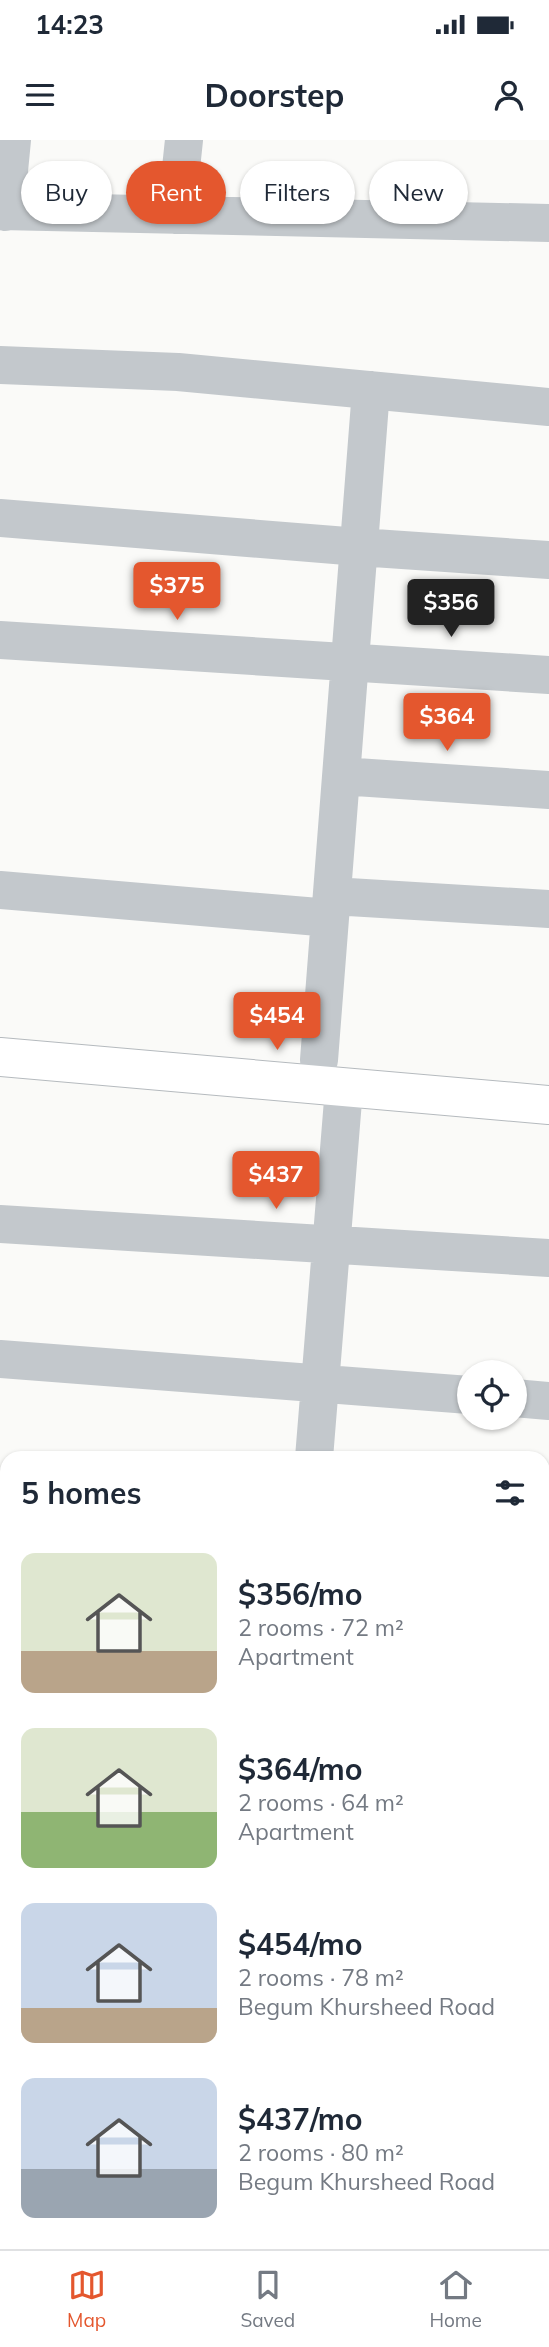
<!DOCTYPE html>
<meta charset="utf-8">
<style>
:root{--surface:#fff;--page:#f2f2f3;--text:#1f2937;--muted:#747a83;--line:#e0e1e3;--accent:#e4572e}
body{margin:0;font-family:Mulish,sans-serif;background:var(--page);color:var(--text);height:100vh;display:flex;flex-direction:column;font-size:26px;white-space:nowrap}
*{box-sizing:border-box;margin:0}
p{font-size:23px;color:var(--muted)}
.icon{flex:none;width:38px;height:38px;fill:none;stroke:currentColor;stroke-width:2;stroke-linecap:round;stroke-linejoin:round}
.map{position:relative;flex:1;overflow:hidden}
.drawer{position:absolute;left:0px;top:1311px;width:550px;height:800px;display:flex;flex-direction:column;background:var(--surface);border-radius:21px 21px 0 0;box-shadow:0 2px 5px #0004}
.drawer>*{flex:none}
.guide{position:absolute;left:21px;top:21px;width:508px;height:63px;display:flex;gap:14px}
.tools{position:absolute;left:457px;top:1220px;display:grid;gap:14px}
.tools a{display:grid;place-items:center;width:70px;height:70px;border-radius:50%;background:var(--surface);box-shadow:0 2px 5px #0004;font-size:35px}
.price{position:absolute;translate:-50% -60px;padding:0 16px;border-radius:7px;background:var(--accent);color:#fff;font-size:23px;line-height:46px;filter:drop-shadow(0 2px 4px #0008)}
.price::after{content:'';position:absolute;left:50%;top:42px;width:21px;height:16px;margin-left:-10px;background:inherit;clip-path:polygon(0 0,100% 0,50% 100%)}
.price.current{background:#222;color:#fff}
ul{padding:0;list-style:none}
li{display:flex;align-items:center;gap:21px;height:175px;padding:0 21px}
li span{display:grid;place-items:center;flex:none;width:196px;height:140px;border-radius:14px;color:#555}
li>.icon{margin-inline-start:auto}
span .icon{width:84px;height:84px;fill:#fffc;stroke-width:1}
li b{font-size:30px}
h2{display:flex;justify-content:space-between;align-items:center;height:84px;padding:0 21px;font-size:30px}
.chip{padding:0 24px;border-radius:32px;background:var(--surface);box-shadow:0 2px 5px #0004;font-size:24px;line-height:63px}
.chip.current{background:var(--accent);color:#fff}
.status{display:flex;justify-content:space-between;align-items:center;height:49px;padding:0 35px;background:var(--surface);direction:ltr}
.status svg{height:19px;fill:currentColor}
header{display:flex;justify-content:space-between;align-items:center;height:91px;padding:0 21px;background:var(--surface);font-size:32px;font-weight:700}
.dock{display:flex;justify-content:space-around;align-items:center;height:98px;border-top:2px solid var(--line);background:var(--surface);font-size:19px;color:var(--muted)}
.dock a{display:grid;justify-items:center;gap:4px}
.dock .current{color:var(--accent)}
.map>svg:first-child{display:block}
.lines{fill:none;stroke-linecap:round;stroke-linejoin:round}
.major-casing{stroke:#b5babe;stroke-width:40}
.minor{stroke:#c3c8cc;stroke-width:38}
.major{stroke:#fff;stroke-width:38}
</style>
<div class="status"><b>14:23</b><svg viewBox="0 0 49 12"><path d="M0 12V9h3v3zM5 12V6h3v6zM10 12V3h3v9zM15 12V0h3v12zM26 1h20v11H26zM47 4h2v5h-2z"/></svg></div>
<header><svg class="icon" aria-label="menu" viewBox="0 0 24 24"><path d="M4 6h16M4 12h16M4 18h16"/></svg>Doorstep<svg class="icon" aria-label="person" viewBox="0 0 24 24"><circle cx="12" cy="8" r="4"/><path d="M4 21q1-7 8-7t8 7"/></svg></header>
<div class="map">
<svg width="549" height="2109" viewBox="0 0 549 2109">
<rect width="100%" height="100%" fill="#fafaf8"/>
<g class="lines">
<g class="major-casing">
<path id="major" d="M0 917 549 965"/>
</g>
<path class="minor" d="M0 71 549 83
M5 72 12 0
M176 75 184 0
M0 225 178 232 549 267
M0 378 359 407 549 420
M0 500 549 535
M341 636 549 650
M0 750 330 778
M332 756 549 769
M319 920 371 250
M0 1084 549 1118
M0 1219 469 1255
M514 1258 549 1261
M314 1318 344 948
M0 1355 7 1356
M542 1386H549
M0 1470 7 1471
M542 1505 549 1506
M0 1590 7 1591
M542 1624H549
M0 1704 7 1705
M542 1743 549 1744
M0 1838 7 1839
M542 1878H549
M0 1966H7
M542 2002 549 2003
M0 2093 7 2094
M145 2104 223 2109
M255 2109V2104"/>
<use href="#major" class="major"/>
</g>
</svg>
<div class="tools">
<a><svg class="icon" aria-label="locate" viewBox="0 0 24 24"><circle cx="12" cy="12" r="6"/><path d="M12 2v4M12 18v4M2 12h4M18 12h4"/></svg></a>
</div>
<b class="price" style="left:177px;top:482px">$375</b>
<b class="price current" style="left:451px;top:499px">$356</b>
<b class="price" style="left:447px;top:613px">$364</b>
<b class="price" style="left:277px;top:912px">$454</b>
<b class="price" style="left:276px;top:1071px">$437</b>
<div class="guide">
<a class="chip">Buy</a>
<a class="chip current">Rent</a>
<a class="chip">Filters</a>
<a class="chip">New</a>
</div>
<section class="drawer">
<h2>5 homes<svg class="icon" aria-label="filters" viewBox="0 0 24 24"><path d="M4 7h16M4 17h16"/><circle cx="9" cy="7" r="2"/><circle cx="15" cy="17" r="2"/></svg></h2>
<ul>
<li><span style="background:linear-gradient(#dfe7d0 70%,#b9a48a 0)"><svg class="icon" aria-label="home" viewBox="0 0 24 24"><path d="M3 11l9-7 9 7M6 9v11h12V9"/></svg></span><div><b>$356/mo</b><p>2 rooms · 72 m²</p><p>Apartment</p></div></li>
<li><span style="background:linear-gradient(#dfe7d0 60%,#8fb573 0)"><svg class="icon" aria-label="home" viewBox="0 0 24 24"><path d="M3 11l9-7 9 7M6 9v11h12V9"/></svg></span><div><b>$364/mo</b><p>2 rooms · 64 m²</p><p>Apartment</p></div></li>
<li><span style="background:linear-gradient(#c9d6e8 75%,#b9a48a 0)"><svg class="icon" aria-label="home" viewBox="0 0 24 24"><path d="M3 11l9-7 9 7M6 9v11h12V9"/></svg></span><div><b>$454/mo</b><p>2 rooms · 78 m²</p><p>Begum Khursheed Road</p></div></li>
<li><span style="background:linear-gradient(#c9d6e8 65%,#9aa5b1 0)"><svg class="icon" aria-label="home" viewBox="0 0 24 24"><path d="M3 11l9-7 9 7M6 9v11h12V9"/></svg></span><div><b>$437/mo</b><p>2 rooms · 80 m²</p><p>Begum Khursheed Road</p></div></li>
</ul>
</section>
</div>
<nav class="dock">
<a class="current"><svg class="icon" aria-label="map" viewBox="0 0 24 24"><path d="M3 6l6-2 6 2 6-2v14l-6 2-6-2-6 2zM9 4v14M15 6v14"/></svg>Map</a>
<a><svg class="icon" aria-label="saved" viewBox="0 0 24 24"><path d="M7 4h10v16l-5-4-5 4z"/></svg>Saved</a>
<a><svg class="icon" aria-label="home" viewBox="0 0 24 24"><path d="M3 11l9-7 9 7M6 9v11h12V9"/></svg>Home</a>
</nav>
